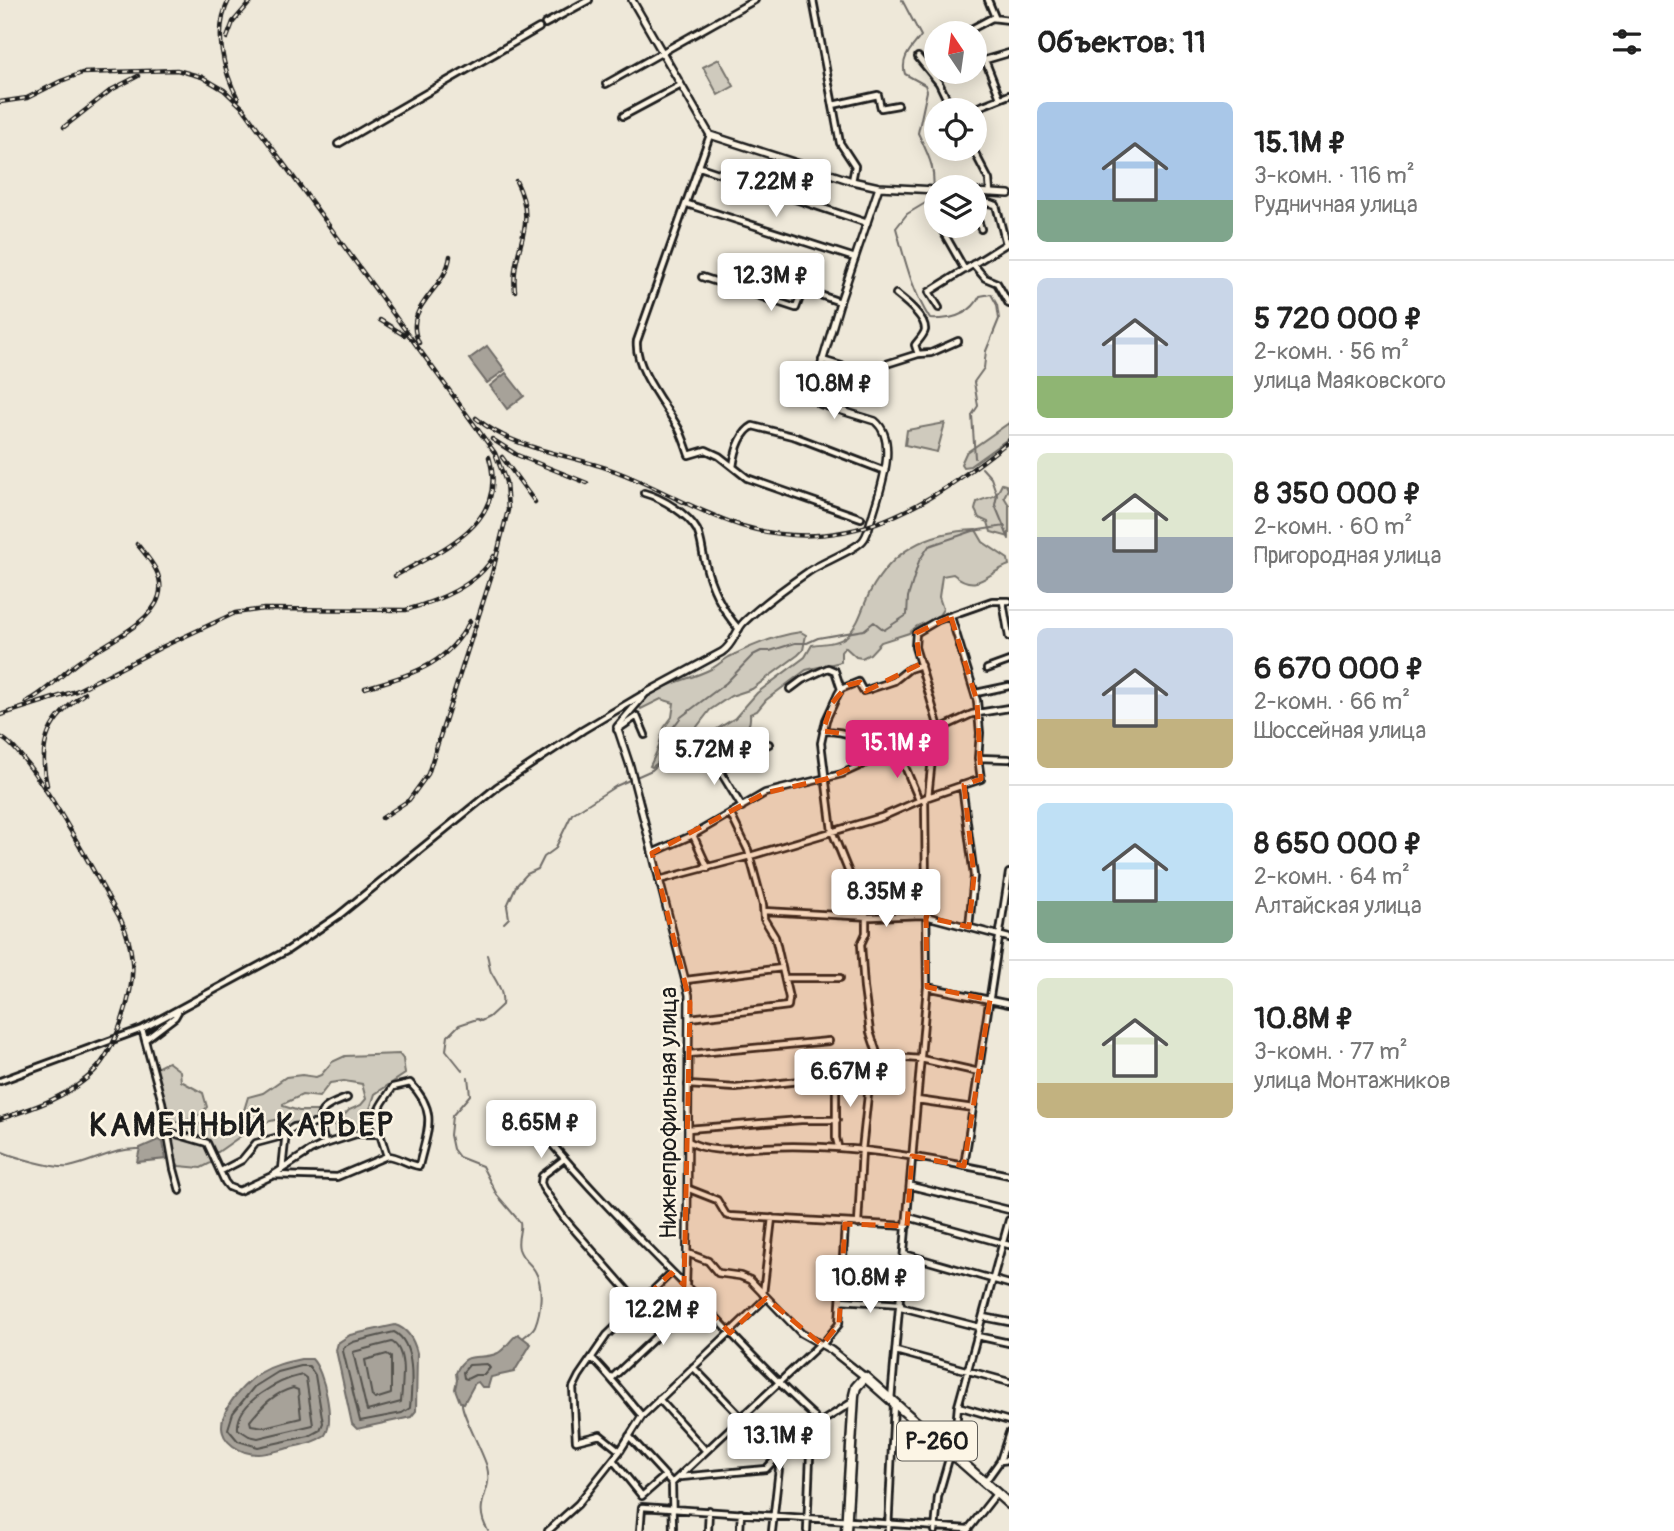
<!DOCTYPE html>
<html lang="ru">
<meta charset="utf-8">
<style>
:root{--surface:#fff;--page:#f6f6f6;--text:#222;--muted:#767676;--line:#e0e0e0;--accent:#db2777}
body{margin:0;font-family:Pangolin,sans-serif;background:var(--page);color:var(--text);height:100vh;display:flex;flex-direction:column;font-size:26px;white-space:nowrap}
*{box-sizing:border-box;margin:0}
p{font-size:23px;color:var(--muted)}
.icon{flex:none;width:38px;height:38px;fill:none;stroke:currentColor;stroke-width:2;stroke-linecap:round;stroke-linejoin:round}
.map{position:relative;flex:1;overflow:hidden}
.panel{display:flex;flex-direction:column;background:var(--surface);width:665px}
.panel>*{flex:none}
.needle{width:46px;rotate:347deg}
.controls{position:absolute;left:924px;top:21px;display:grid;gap:14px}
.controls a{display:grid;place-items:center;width:63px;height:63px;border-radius:50%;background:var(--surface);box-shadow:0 4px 18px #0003;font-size:35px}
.price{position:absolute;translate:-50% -60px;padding:0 16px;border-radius:7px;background:#fff;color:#222;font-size:23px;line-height:46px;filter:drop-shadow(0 2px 4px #0008)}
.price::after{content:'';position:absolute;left:50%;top:42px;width:21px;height:16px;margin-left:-10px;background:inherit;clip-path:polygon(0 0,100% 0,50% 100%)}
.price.selected{background:var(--accent);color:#fff}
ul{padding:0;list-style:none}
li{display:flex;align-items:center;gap:21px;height:175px;padding:0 28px}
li+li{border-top:2px solid var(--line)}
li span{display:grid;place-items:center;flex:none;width:196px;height:140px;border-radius:10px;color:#555}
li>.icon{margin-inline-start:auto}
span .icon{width:84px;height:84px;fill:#fffc;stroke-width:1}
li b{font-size:30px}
h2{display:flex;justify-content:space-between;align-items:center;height:84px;padding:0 28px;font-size:30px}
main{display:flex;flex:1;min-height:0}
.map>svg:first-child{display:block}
.green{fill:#cfcabd;stroke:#76736c;stroke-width:2}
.water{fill:#a7a299;stroke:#6f6c67;stroke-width:2}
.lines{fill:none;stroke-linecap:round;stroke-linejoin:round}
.shore{stroke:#54524e;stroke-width:2}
.stream{stroke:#6f6c67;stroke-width:2}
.minor-casing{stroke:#1c1c1c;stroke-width:10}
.tertiary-casing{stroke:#1c1c1c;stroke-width:10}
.trunk-casing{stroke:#1c1c1c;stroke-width:13}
.minor{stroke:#fcf5e5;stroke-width:4.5}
.tertiary{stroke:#fcf5e5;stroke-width:5}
.trunk{stroke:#fcf5e5;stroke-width:8}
.rail-casing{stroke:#1c1c1c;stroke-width:4.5}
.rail{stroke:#fcf5e5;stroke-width:2;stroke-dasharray:5;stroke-linecap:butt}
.marked{fill:#de560d;fill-opacity:0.2;stroke:#de560d;stroke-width:5;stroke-dasharray:14 9;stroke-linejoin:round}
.labels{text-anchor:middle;stroke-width:5;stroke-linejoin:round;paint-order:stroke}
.shield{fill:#fcf5e5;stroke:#5f5d58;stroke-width:2}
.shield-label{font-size:23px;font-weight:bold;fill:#1c1c1c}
.street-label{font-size:24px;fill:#1c1c1c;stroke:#fcf5e5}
.district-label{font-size:32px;font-weight:bold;letter-spacing:2px;fill:#1c1c1c;stroke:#fcf5e5}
</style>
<main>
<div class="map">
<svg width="1009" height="1531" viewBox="0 0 1009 1531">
<rect width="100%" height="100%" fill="#eee8d9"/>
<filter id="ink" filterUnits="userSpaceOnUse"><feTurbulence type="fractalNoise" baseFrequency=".0143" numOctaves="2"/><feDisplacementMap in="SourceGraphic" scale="14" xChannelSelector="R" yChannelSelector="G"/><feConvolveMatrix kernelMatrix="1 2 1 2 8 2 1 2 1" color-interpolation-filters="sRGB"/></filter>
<g filter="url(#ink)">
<path class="green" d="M719 59 734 86 718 95 703 67Z
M945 423 937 452 905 445 907 430Z
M1009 423V438L970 466 963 467 961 464 966 453Z
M1002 484 1006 485 1008 489 1004 497 1009 505V537L991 532 988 522 979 518 975 510 977 502C994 494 994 501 1002 484Z
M976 530 983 542 1008 559 1009 565C985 574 978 594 953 574L942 576 939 597 943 609 938 617 917 626 909 633 881 642 870 654 862 658 856 657 845 647 841 652V662L806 670 766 700 757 711 750 714C750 718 751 722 748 726 741 735 718 739 709 734L735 718 757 693 805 657 812 645C823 643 839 644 848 635 860 622 862 608 870 592 892 551 929 531 976 530Z
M801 632 806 635 803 650 798 655 752 689 731 696 710 710 693 732 681 739 672 753 652 767 650 766 658 749 664 728 672 717 674 703 661 699 641 709 639 706C655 684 688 681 711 669 717 666 722 661 729 657 751 646 776 635 801 632Z
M399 1054 403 1059 405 1074 375 1094 369 1112 375 1126 371 1131 343 1135 335 1131V1125L349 1110 361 1105 366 1099 362 1084 344 1081 330 1083 319 1097 302 1095 283 1104V1106L299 1111H318L316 1120 291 1126 279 1119 258 1124 218 1152H215L205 1139 185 1132 187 1127 219 1120 228 1122 241 1120 248 1097 263 1093 286 1077 302 1075 316 1077 321 1075 332 1062 345 1056Z
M168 1062 180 1071 181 1081 203 1093 207 1107C199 1118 184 1122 170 1123L167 1120 156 1068Z
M173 1135 204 1144 211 1157V1163L201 1168 179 1166 174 1159 169 1137Z"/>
<path class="water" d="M487 346 505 370 487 383 469 359Z
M506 373 524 396 507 409 490 386Z
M158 1140 163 1142 166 1159 137 1162 140 1148Z
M395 1325C408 1329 414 1340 417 1353L416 1411 411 1417 357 1429 352 1424 336 1350 338 1343 350 1335Z
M518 1334 531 1344 514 1372 491 1377 488 1387H482L478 1382 475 1383 464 1403 460 1402 455 1389 457 1380 456 1373C466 1348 479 1362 498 1353 507 1348 510 1339 518 1334Z
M301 1359H312C324 1371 335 1421 325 1435 313 1444 298 1445 285 1449 276 1451 267 1454 258 1454 250 1454 240 1451 233 1446 204 1425 240 1386 260 1373 273 1365 287 1362 301 1359Z"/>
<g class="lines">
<path class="shore" d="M394 1332C416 1343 412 1386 410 1408L402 1413 360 1421 343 1351 344 1347 353 1342Z
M392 1342C408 1351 402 1385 401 1402L367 1411 353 1352Z
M387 1354 391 1357V1394L375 1399 372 1396 365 1360Z
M487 1364 490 1368 484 1375H475L467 1379 464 1378 463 1372 469 1365Z
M301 1366H309L315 1375 323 1423 320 1430 309 1436 258 1447 238 1441 228 1429 233 1413 254 1387 278 1372Z
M302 1375 306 1378 313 1425 258 1438 249 1436 238 1429C236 1402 279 1380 302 1375Z
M293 1388 298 1390 301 1418 264 1427 251 1425 250 1421C263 1405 274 1393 293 1388Z"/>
<path class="stream" d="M902 0 921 36C912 48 900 58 905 74L925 85 927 91 918 133C930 158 937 171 932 199L907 214 896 228C905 260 912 291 930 319 950 320 970 316 980 296L991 294 997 305 999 319 986 351 984 368 974 382 978 406 972 415 975 458
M982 468 991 478 997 495 995 505 1009 539
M504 923 509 918 507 906 516 886 527 874 538 869 544 857 555 849 572 814 616 786 652 770 663 760 668 734 681 717 726 683 753 655 761 651H770L795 643H807L818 638 864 630 874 622 884 630 907 615 908 597 919 561 929 546 973 531 1005 526
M462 1070 446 1050 448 1036 459 1025 477 1019 481 1021 489 1017 502 1005C504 991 497 983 491 972 489 968 489 960 487 955
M468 1077 470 1095 452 1116 450 1135 453 1149 459 1157 482 1166 497 1195 520 1222C522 1231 516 1238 519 1249 523 1261 530 1262 535 1271 544 1286 541 1311 535 1326 533 1330 528 1334 524 1337
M0 1151C14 1157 55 1169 69 1167 93 1162 114 1148 139 1149
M462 1402C460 1411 483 1452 487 1467 494 1494 471 1501 488 1531"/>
<g class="minor-casing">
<path id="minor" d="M813 0 840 143 855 166 852 181
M988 0 995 17
M545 24 589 0
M964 33 992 18 1009 20
M918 57 939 83 952 110
M985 60 1000 98
M975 63 1009 53
M606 84 755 0
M833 105 878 95 881 108 898 105
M971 110 1009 95
M623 116 681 85
M710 135 637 341C634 368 666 406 679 429 683 437 686 446 689 455L706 450 719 456 747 478 861 518
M338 144 539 28
M973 149 989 180 990 193
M700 167 867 223
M687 204 855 258
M975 207 989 203 996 205 1006 244
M975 212 981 229
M940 226 965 270
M973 264 985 278 997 283 1009 304
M702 277 796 308 803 289 840 302
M896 294C905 301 926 317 925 330 924 335 918 341 915 345L918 354
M939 308 929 292 1009 242
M822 360 861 372 918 354 931 353 958 341
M733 467C735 453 740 433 753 426L796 437 885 471
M644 493C662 498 688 514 697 530 702 540 702 552 705 562 710 585 723 612 739 629
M1003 602 1009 637
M987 669 1009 661
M790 689 802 680 828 668 835 671 841 689
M976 693 1009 686
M939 728 915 647 916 633 938 620 992 601H1009
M617 730 637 716 645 735
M823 731C849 731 860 737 877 757
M894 748 903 762 919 800
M709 753 742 807
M978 758 1009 759
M719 771 757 748 769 744
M962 785 974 876 969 927
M928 797 935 730
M693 835 708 868
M652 853 693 835 765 793 842 774 972 714 1009 708
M659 880 750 856 882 817 925 798 981 779 978 758 980 733 977 701 951 617
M764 911 872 917 922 915 1009 938
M785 978H840
M686 980 782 968
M927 987 1009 1004
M690 1018 788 1006 789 998 775 937 764 919 763 905 748 850 731 815
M142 1029 162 1102 174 1169 180 1191
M146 1039 175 1017 179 1010
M689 1054 829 1041
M878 1056 921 1059 979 1072
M0 1081 142 1029 288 950 338 916 497 787 583 730 642 695
M688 1085 736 1088 809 1080H836V1138L838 1146
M917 1100 973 1108
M537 1126C584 1184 637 1237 690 1290 731 1333 770 1376 814 1416
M688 1129 801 1120H837
M166 1131 207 1143 225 1182 229 1187 239 1191 274 1175 337 1177 387 1156C398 1156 408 1165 419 1166 427 1131 439 1112 410 1083L393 1087C382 1105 371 1112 380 1134
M688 1141C712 1155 740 1148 766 1147 849 1143 929 1158 1009 1175
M325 1144C317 1112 315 1110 347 1098
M564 1159 542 1176 541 1183 543 1188 564 1218 639 1304
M964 1166 1009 873
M282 1169 286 1132 294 1127 320 1123
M221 1171 242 1160 256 1143 286 1135
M273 1175 310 1151 325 1144 356 1134H380L387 1156
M911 1186 1009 1210
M689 1189 717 1200 726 1215 729 1216 907 1226
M908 1217 1009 1245
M858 1224 862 1150 871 1067 878 1056 870 1032 864 988 861 944 866 933V915L832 831 821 743 826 720 838 694 841 689 858 682 863 691 867 690 894 681 909 669 921 665
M904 1254 1009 1284
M686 1286 687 1253
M763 1294 772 1218
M841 1300 901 1304
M642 1301 667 1327
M901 1307 979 1327
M983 1317 1009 1322
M977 1336 1009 1343
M822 1345 839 1324 845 1224
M896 1351 1009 1382
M592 1358C610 1376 625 1396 642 1416
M693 1367 741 1417
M612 1378 697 1298
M659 1399 706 1451
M891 1400 927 987 925 798
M958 1406 1009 1421
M746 1413 781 1451 772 1531
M629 1436 672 1483 673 1531
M620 1451 600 1435 576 1441 573 1388 579 1376 607 1335 671 1273
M613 1460 642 1496 665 1476
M1000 1461 1009 1460
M681 1477 766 1469 793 1440 854 1401
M985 1482 1000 1461 1009 1433
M672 1483 820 1344
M548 1531 578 1504 620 1451 642 1416 766 1298
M640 1531 642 1507 968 1529
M708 1531 709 1510
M740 1531 741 1513
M807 1531 811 1430
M888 1531 894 1404
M935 1531 938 1497 955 1438 958 1406 1009 1220
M967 1531 996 1494"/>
</g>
<g class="tertiary-casing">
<path id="tertiary" d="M632 0 710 135 852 181 879 187 936 190
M975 192 1009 194
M865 1377 831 1350 801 1333 750 1280 740 1276 718 1273 708 1261 687 1253 689 995 630 766 617 727 646 693 722 652C734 644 735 631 744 622 761 606 789 585 808 572 820 563 858 549 864 539 869 532 870 521 873 514 880 490 899 441 875 421L820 404 814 399 813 393 840 302 879 187"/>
</g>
<g class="trunk-casing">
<path id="trunk" d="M846 1531 854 1395 856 1387 865 1377 1009 1504"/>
</g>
<use href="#minor" class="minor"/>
<use href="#tertiary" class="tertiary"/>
<use href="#trunk" class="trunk"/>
<g class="rail-casing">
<path id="rail" d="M229 0C213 31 223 70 238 99
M227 38 233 22 252 0
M0 102 27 98 61 81 82 73 177 70 202 77 224 90 243 108 495 453 506 482 508 510 492 574 428 774 409 800 382 818
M64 127 111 90 138 76
M515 291C510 247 540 228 516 181
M380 320 404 335
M419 343C401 306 446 291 450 256
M476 418C513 450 570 454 615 471 658 487 697 512 742 526 849 558 929 505 1009 441
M492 439 517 455 587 483
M502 457 535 502
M395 576C442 549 509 524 489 457
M365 688C411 674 446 667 470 621
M26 702C45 693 60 676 77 663 99 646 152 624 159 596 165 575 149 559 137 544
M0 715 76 691 162 647 235 613 264 609 406 610C437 601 477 586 494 556
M0 737C31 750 100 884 121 920 127 933 131 947 132 961 135 991 117 1044 98 1067 74 1095 34 1108 0 1119
M47 785C37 741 50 718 85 693"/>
</g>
<use href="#rail" class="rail"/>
</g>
</g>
<path class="marked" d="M951 617 977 701 981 779 964 785 974 876 969 927 926 917 927 987 990 1000 964 1166 912 1156 907 1226 845 1224 839 1324 822 1345 766 1298 730 1333 697 1298 667 1327 642 1301 671 1273 684 1285 690 1003 652 853 765 793 826 779 878 756 853 735 823 731 832 703 848 685 860 682 866 691 920 664 916 633Z"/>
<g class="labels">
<rect class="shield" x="897" y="1421.5" width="80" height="39" rx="5"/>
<g class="shield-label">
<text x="937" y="1449">Р-260</text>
</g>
<g class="street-label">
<text transform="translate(668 1113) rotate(-90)" y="8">Нижнепрофильная улица</text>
</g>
<g class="district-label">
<text x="242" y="1136">КАМЕННЫЙ КАРЬЕР</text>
</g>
</g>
</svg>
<div class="controls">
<a><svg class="needle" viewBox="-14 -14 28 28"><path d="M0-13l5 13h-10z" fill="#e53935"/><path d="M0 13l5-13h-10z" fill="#767676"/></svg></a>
<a><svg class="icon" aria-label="locate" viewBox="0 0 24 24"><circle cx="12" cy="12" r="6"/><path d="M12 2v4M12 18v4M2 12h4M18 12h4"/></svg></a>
<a><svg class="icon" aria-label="layers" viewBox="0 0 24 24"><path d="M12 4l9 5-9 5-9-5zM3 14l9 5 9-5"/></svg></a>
</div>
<b class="price" style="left:776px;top:219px">7.22M ₽</b>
<b class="price" style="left:771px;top:313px">12.3M ₽</b>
<b class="price" style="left:834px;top:421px">10.8M ₽</b>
<b class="price selected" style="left:897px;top:780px">15.1M ₽</b>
<b class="price" style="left:714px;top:787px">5.72M ₽</b>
<b class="price" style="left:886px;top:929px">8.35M ₽</b>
<b class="price" style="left:850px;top:1109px">6.67M ₽</b>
<b class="price" style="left:541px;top:1160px">8.65M ₽</b>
<b class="price" style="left:870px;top:1315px">10.8M ₽</b>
<b class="price" style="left:663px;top:1347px">12.2M ₽</b>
<b class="price" style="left:779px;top:1473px">13.1M ₽</b>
</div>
<section class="panel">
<h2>Объектов: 11<svg class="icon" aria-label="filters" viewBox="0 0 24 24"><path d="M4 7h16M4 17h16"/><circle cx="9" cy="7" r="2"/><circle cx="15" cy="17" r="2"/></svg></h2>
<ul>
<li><span style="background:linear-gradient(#a9c7e8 70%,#7fa58c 0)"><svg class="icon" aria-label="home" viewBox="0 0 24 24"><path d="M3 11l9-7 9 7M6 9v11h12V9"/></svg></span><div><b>15.1M ₽</b><p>3-комн. · 116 m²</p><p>Рудничная улица</p></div></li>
<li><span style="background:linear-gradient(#c9d6e8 70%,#8fb573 0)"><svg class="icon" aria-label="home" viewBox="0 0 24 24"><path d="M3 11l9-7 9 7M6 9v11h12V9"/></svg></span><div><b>5 720 000 ₽</b><p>2-комн. · 56 m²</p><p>улица Маяковского</p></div></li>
<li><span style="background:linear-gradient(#dfe7d0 60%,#9aa5b1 0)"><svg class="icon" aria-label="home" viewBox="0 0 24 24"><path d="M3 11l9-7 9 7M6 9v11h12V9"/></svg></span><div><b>8 350 000 ₽</b><p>2-комн. · 60 m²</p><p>Пригородная улица</p></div></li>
<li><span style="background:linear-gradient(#c9d6e8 65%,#c2b280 0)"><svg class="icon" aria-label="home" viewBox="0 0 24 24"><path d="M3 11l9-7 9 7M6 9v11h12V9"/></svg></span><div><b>6 670 000 ₽</b><p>2-комн. · 66 m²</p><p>Шоссейная улица</p></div></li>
<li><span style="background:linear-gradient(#bfe0f5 70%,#7fa58c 0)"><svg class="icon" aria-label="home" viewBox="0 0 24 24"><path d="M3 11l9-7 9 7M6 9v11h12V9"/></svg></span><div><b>8 650 000 ₽</b><p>2-комн. · 64 m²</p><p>Алтайская улица</p></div></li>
<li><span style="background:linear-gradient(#dfe7d0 75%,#c2b280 0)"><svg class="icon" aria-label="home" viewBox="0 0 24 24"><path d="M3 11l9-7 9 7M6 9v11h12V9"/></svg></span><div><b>10.8M ₽</b><p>3-комн. · 77 m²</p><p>улица Монтажников</p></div></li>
</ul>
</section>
</main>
